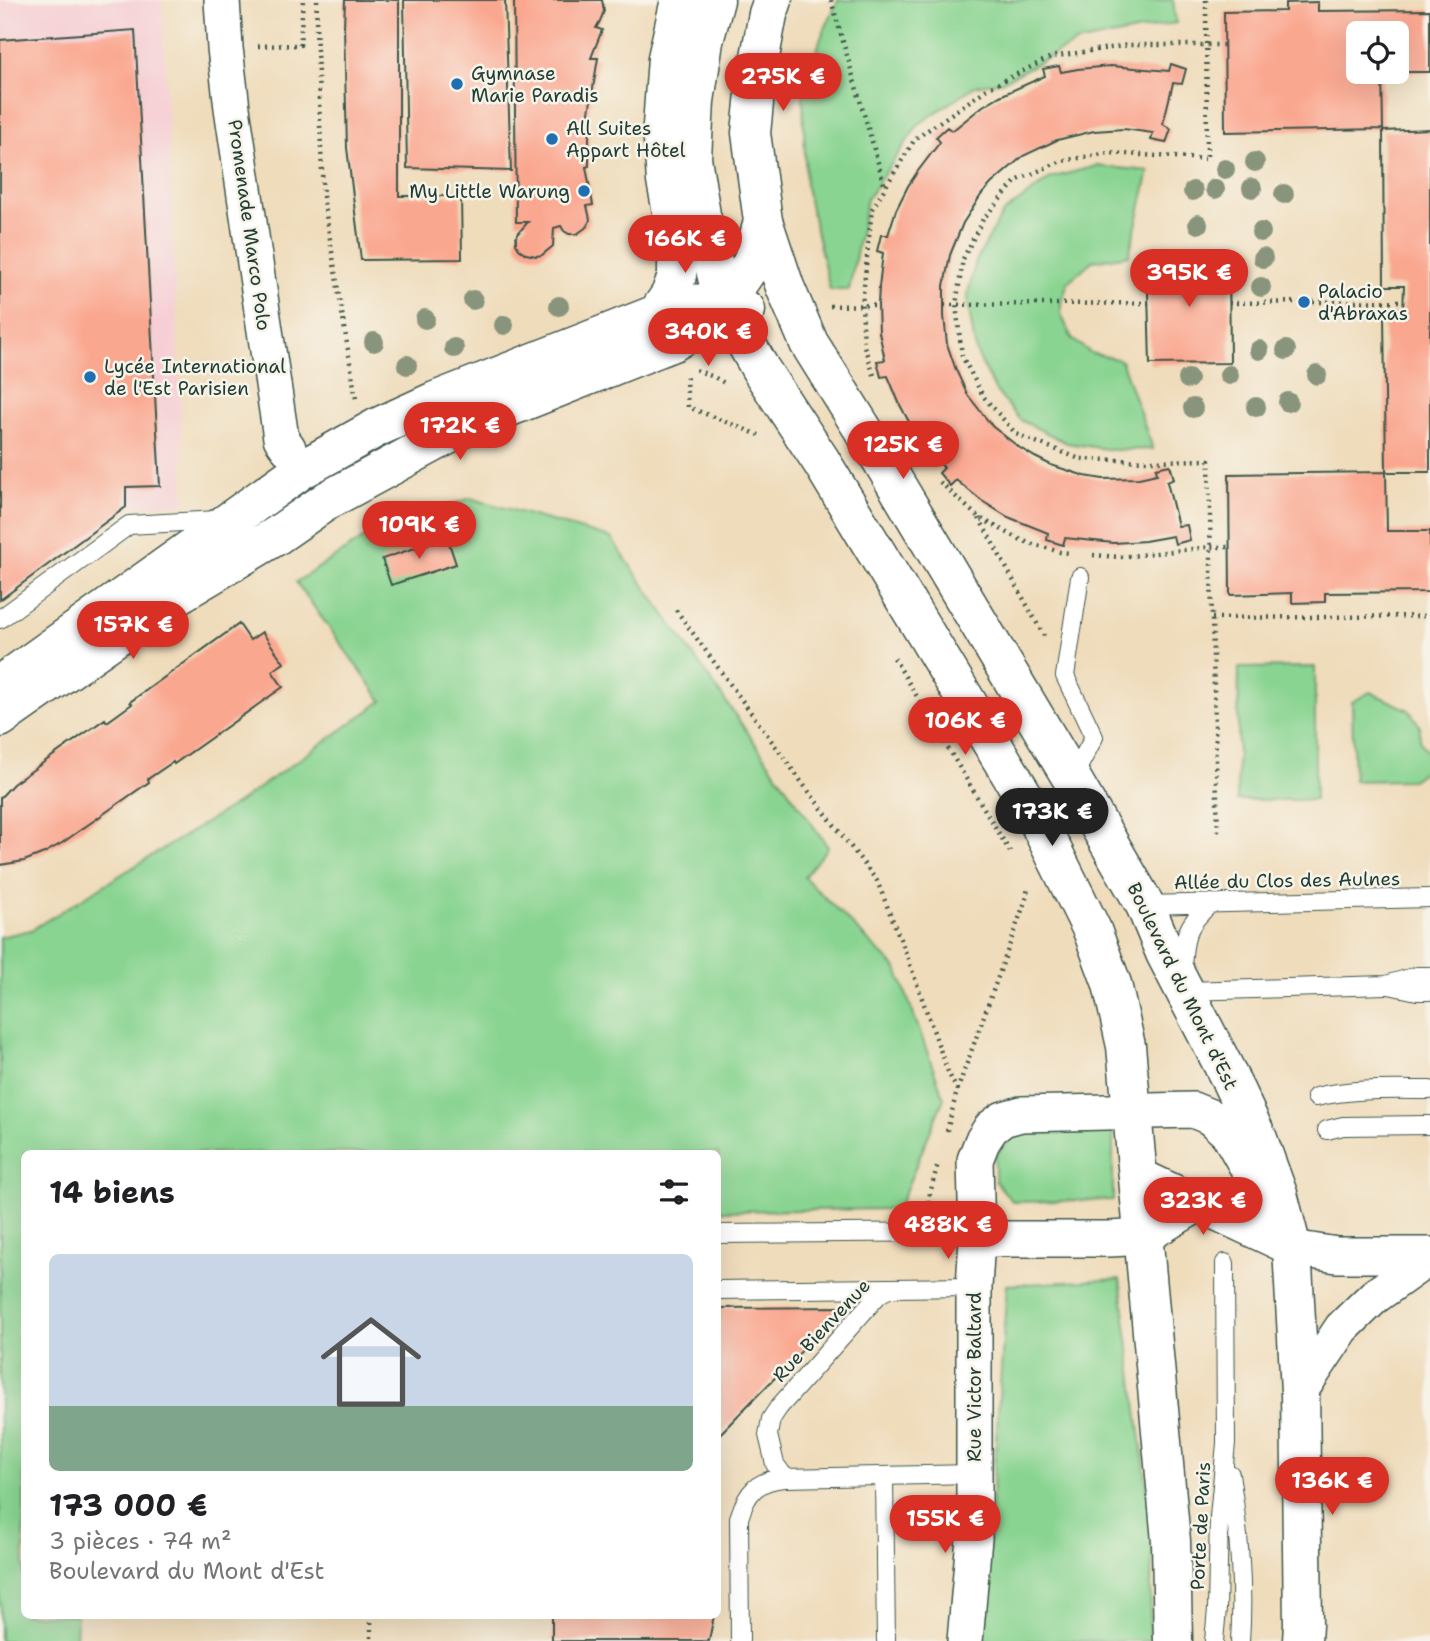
<!DOCTYPE html>
<html lang="fr">
<meta charset="utf-8">
<style>
:root{--surface:#fff;--page:#f6f6f6;--text:#202124;--muted:#757577;--accent:#d93025}
body{margin:0;font-family:"Shantell Sans",sans-serif;background:var(--page);color:var(--text);height:100vh;display:flex;flex-direction:column;font-size:26px;white-space:nowrap}
*{box-sizing:border-box;margin:0}
p{font-size:23px;color:var(--muted)}
.icon{flex:none;width:38px;height:38px;fill:none;stroke:currentColor;stroke-width:2;stroke-linecap:round;stroke-linejoin:round}
.map{position:relative;flex:1;overflow:hidden}
.sheet{position:absolute;left:21px;top:1150px;width:700px;height:469px;display:flex;flex-direction:column;background:var(--surface);border-radius:10px;box-shadow:0 7px 28px #0002}
.sheet>*{flex:none}
.tools{position:absolute;left:1346px;top:21px;display:grid;gap:14px}
.tools a{display:grid;place-items:center;width:63px;height:63px;border-radius:10px;background:var(--surface);box-shadow:0 7px 28px #0002;font-size:35px}
.price{position:absolute;translate:-50% -60px;padding:0 16px;border-radius:24px;background:var(--accent);color:#fff;font-size:23px;line-height:46px;filter:drop-shadow(0 2px 4px #0008)}
.price::after{content:'';position:absolute;left:50%;top:42px;width:21px;height:16px;margin-left:-10px;background:inherit;clip-path:polygon(0 0,100% 0,50% 100%)}
.price.active{background:#222;color:#fff}
ul{padding:0;list-style:none}
li{display:grid;align-content:center;gap:14px;height:371px;padding:0 28px}
li span{display:grid;place-items:center;height:217px;border-radius:10px;color:#555}
li>.icon{margin-inline-start:auto}
span .icon{width:126px;height:126px;fill:#fffc;stroke-width:1}
li b{font-size:30px}
h2{display:flex;justify-content:space-between;align-items:center;height:84px;padding:0 28px;font-size:30px}
.map>svg:first-child{display:block}
.built{fill:#f6cfd5}
.green{fill:#89d491;stroke:#548862;stroke-width:2}
.building{fill:#faa790}
.lines{fill:none;stroke-linecap:round;stroke-linejoin:round}
.lane-casing{stroke:#3e5548;stroke-width:20}
.street-casing{stroke:#3e5548;stroke-width:38}
.secondary-casing{stroke:#3e5548;stroke-width:41}
.path{stroke:#3e5548;stroke-width:4.5;stroke-dasharray:2 5;stroke-linecap:butt}
.lane{stroke:#fff;stroke-width:18}
.street{stroke:#fff;stroke-width:35}
.secondary{stroke:#fff;stroke-width:38}
.tree{fill:#88957b}
.poi-dot{fill:#1f6fb2;stroke:#f7f3e8;stroke-width:2.5}
.labels{text-anchor:middle;stroke-width:5;stroke-linejoin:round;paint-order:stroke}
.poi-label{font-size:19px;fill:#1f3d34;stroke:#f7f3e8;text-anchor:start}
.street-label{font-size:19px;fill:#1f3d34;stroke:#f7f3e8}
</style>
<div class="map">
<svg width="1430" height="1641" viewBox="0 0 1430 1641">
<rect width="100%" height="100%" fill="#f7f3e8"/>
<filter id="ink" filterUnits="userSpaceOnUse"><feTurbulence type="fractalNoise" baseFrequency=".0143" numOctaves="2"/><feDisplacementMap in="SourceGraphic" scale="14" xChannelSelector="R" yChannelSelector="G"/><feConvolveMatrix kernelMatrix="1 2 1 2 8 2 1 2 1" color-interpolation-filters="sRGB"/></filter>
<filter id="wash" filterUnits="userSpaceOnUse"><feTurbulence type="fractalNoise" baseFrequency=".00686" numOctaves="4" result="noise"/><feDisplacementMap in="SourceGraphic" scale="28" xChannelSelector="R" yChannelSelector="G"/><feGaussianBlur stdDeviation="1.57" result="paint"/><feColorMatrix in="noise" values="0 0 0 0 0 0 0 0 0 0 0 0 0 0 0 0 0 1.4 0 .05"/><feComposite in="paint" operator="in"/></filter>
<g filter="url(#wash)">
<rect width="100%" height="100%" fill="#efdcbb"/>
<path class="built" d="M0 0H162L185 504 132 506 0 602Z"/>
<path class="green" d="M838 0H1173L1176 23 1076 43 1003 81 975 86 919 124 867 199 849 290H830L806 187 803 98 820 40Z
M1096 166 1149 171 1129 255 1092 261 1068 282 1061 304V314L1072 339 1091 353 1121 360 1153 449 1113 450 1067 443 1020 420 995 390 976 352 968 304V293L976 261 1003 213 1051 178Z
M470 498 611 538 828 847 804 877 897 969 944 1098 898 1209 718 1211V1153H24V1615H77L76 1641H0V937L31 930 239 802 382 701 296 582 374 532Z
M1315 667V800H1237L1239 668Z
M1370 692 1409 710 1420 726V742L1430 754V767L1412 780 1354 781 1352 702Z
M1113 1129V1200L1013 1202 995 1181V1157L1013 1134Z
M1120 1279 1153 1533 1149 1641H982L1007 1285Z"/>
<g id="blocks">
<path class="building" d="M345 0H399V196H461L462 259 361 260 347 148 344 27Z
M404 0H505L511 171 407 168Z
M514 0H602L604 11 600 21 596 28 602 30 591 58H598L589 112V166L586 167 593 205 587 206 590 219 588 226 577 234H569L564 231 561 226 554 228 553 246 542 255 536 256 526 254 519 249 516 244V237L519 232 528 222H516Z
M1318 2V11L1430 10V72H1396V33H1358V72H1382L1383 129 1225 132 1224 12 1285 11V3Z
M135 30 160 486 126 487V507L0 600V40Z
M1171 64 1186 69 1182 84 1173 83 1163 124 1171 129 1166 143 1151 140 1153 133 1124 129 1094 131 1057 140 1023 156 991 184 981 195 963 223 950 255 944 286V316L947 344 956 370 967 394 993 427 1020 448 1035 457 1051 465 1085 476 1103 479 1139 478 1157 474 1156 468 1170 465 1174 479 1167 482 1178 526 1187 525 1190 540 1175 544 1173 536 1145 541 1114 543 1065 538 1063 545 1047 540 1048 533 1008 517 982 501 956 480 950 486 939 473 944 468 924 445 915 433 900 405 888 376 881 377 877 361 885 360 879 332 878 305 879 287 883 253 877 251 881 235H888L896 210 908 186 918 171 940 142 936 137 947 127 952 131 983 106 1000 96 1045 76 1043 69 1059 66 1061 72 1078 69 1111 66 1169 71Z
M1430 129V472H1388L1386 471 1384 314H1403L1404 286H1384L1383 131Z
M1229 254 1230 363 1150 364 1147 255Z
M1386 472 1387 531H1430V592L1325 593V602L1292 603V593L1230 595 1229 474Z
M447 537 456 564 391 585 382 559Z
M239 624 250 640 262 632 284 663 272 671 283 687 174 764 173 762 148 779 149 782 62 843 44 853 24 861 0 865V798L13 784 105 719 107 722 132 704 130 702Z
M845 1307 751 1402 718 1436V1308Z
M552 1615H714L709 1641H552Z"/>
</g>
</g>
<g filter="url(#ink)">
<use href="#blocks" fill-opacity="0" stroke="#3e5548" stroke-width="2"/>
<g class="lines">
<g class="lane-casing">
<path id="lane" d="M0 619 129 525 218 520
M1072 779 1094 737 1065 676 1080 577
M1145 905 1430 898
M1182 970C1183 938 1186 925 1211 903
M1389 985 1417 991H1430
M1185 991 1386 985 1417 976H1430
M1316 1097C1354 1088 1391 1090 1430 1090
M1327 1130 1343 1126 1430 1125
M718 1234 961 1232 977 1239
M718 1290 889 1288
M1230 1474C1239 1530 1244 1585 1240 1641
M884 1477 886 1641
M785 1478 775 1464 768 1435 771 1419 779 1407 879 1294 890 1288 974 1287
M740 1641 739 1518C747 1492 757 1480 785 1478L974 1474
M1214 1641 1217 1609 1219 1517 1226 1443 1225 1263"/>
</g>
<g class="street-casing">
<path id="street" d="M222 0 225 48 232 108 281 438 288 448
M1137 1175 1292 1248 1337 1255H1430
M1198 1204 1143 1237 1110 1239H977L975 1160 982 1142 991 1128 1003 1119 1021 1114 1193 1110 1210 1117 1228 1133 1272 1211
M1300 1391 1342 1328 1375 1296 1430 1257
M965 1641 974 1538V1287L977 1239"/>
</g>
<g class="secondary-casing">
<path id="secondary" d="M715 0 704 41 695 101 692 158 701 215 724 304 761 370 821 461 1034 813 1092 930 1112 984 1126 1046 1171 1541 1173 1641
M773 0 768 14 757 73 751 133 763 221 785 287 809 343 867 436 1072 779 1145 905 1165 953 1227 1073 1258 1139 1278 1194 1292 1248 1294 1284 1300 1391 1303 1625 1302 1641
M657 314 670 295 677 276V237L666 181 662 126 667 58 680 0
M0 685 301 470 378 427 435 401 677 306C702 302 722 301 746 310
M0 718 164 603 276 536 328 500 472 422 673 342 702 325 724 304 752 263 763 221"/>
</g>
<path class="path" d="M317 0 316 26 323 196 356 399
M831 0 885 187
M1206 0 1207 159 1109 153 1061 161 1016 181 983 219 963 259 956 305 962 356 983 396 1016 434 1080 459 1151 461 1209 460 1212 618 1218 835
M258 46 300 45 303 0
M1229 303 1404 301
M944 305 1149 303
M830 306 878 305
M696 370 714 377 726 384
M874 375 864 346 862 304 872 209 915 139 987 89 1051 57 1129 45H1225
M687 377 686 381 688 407 759 435
M940 482 978 517 1023 541 1060 552 1070 553
M979 518 1044 636
M1093 555 1121 557 1210 547H1230
M676 610 806 788 877 881 907 956 948 1072 957 1090
M1212 618 1430 616
M894 658 1010 852
M947 1131 957 1091 1026 899 1028 887
M926 1209 938 1163
M371 1615V1641"/>
<use href="#lane" class="lane"/>
<use href="#street" class="street"/>
<use href="#secondary" class="secondary"/>
</g>
<g class="tree">
<circle cx="1255" cy="162" r="10"/>
<circle cx="1225" cy="169" r="10"/>
<circle cx="1252" cy="188" r="10"/>
<circle cx="1215" cy="189" r="10"/>
<circle cx="1193" cy="191" r="10"/>
<circle cx="1284" cy="194" r="10"/>
<circle cx="1198" cy="224" r="10"/>
<circle cx="1261" cy="232" r="10"/>
<circle cx="1263" cy="258" r="10"/>
<circle cx="1261" cy="287" r="10"/>
<circle cx="473" cy="300" r="10"/>
<circle cx="559" cy="306" r="10"/>
<circle cx="425" cy="319" r="10"/>
<circle cx="504" cy="325" r="10"/>
<circle cx="374" cy="342" r="10"/>
<circle cx="454" cy="348" r="10"/>
<circle cx="1259" cy="350" r="10"/>
<circle cx="1286" cy="350" r="10"/>
<circle cx="407" cy="365" r="10"/>
<circle cx="1229" cy="375" r="10"/>
<circle cx="1317" cy="375" r="10"/>
<circle cx="1188" cy="379" r="10"/>
<circle cx="1288" cy="402" r="10"/>
<circle cx="1256" cy="407" r="10"/>
<circle cx="1193" cy="408" r="10"/>
</g>
</g>
<g class="poi-dot">
<circle cx="457" cy="84" r="7"/>
<circle cx="552" cy="139" r="7"/>
<circle cx="584" cy="191" r="7"/>
<circle cx="1304" cy="302" r="7"/>
<circle cx="90" cy="377" r="7"/>
</g>
<g class="labels">
<g class="poi-label">
<text x="471" y="80">Gymnase<tspan x="471" dy="22">Marie Paradis</tspan></text>
<text x="566" y="135">All Suites<tspan x="566" dy="22">Appart Hôtel</tspan></text>
<text x="570" y="198" text-anchor="end">My Little Warung</text>
<text x="1318" y="298">Palacio<tspan x="1318" dy="22">d'Abraxas</tspan></text>
<text x="104" y="373">Lycée International<tspan x="104" dy="22">de l'Est Parisien</tspan></text>
</g>
<g class="street-label">
<text transform="translate(250 225) rotate(82)" y="7">Promenade Marco Polo</text>
<text transform="translate(1287 880) rotate(-1)" y="7">Allée du Clos des Aulnes</text>
<text transform="translate(1183 986) rotate(64)" y="7">Boulevard du Mont d'Est</text>
<text transform="translate(821 1330) rotate(-47)" y="7">Rue Bienvenue</text>
<text transform="translate(974 1377) rotate(-90)" y="7">Rue Victor Baltard</text>
<text transform="translate(1200 1526) rotate(-87)" y="7">Porte de Paris</text>
</g>
</g>
</svg>
<div class="tools">
<a><svg class="icon" aria-label="locate" viewBox="0 0 24 24"><circle cx="12" cy="12" r="6"/><path d="M12 2v4M12 18v4M2 12h4M18 12h4"/></svg></a>
</div>
<b class="price" style="left:783px;top:113px">275K €</b>
<b class="price" style="left:685px;top:275px">166K €</b>
<b class="price" style="left:1189px;top:309px">395K €</b>
<b class="price" style="left:708px;top:368px">340K €</b>
<b class="price" style="left:460px;top:462px">172K €</b>
<b class="price" style="left:903px;top:481px">125K €</b>
<b class="price" style="left:419px;top:561px">109K €</b>
<b class="price" style="left:133px;top:661px">157K €</b>
<b class="price" style="left:965px;top:757px">106K €</b>
<b class="price active" style="left:1052px;top:848px">173K €</b>
<b class="price" style="left:1203px;top:1237px">323K €</b>
<b class="price" style="left:948px;top:1261px">488K €</b>
<b class="price" style="left:1332px;top:1517px">136K €</b>
<b class="price" style="left:945px;top:1555px">155K €</b>
<section class="sheet">
<h2>14 biens<svg class="icon" aria-label="filters" viewBox="0 0 24 24"><path d="M4 7h16M4 17h16"/><circle cx="9" cy="7" r="2"/><circle cx="15" cy="17" r="2"/></svg></h2>
<ul>
<li><span style="background:linear-gradient(#c9d6e8 70%,#7fa58c 0)"><svg class="icon" aria-label="home" viewBox="0 0 24 24"><path d="M3 11l9-7 9 7M6 9v11h12V9"/></svg></span><div><b>173 000 €</b><p>3 pièces · 74 m²</p><p>Boulevard du Mont d'Est</p></div></li>
</ul>
</section>
</div>
